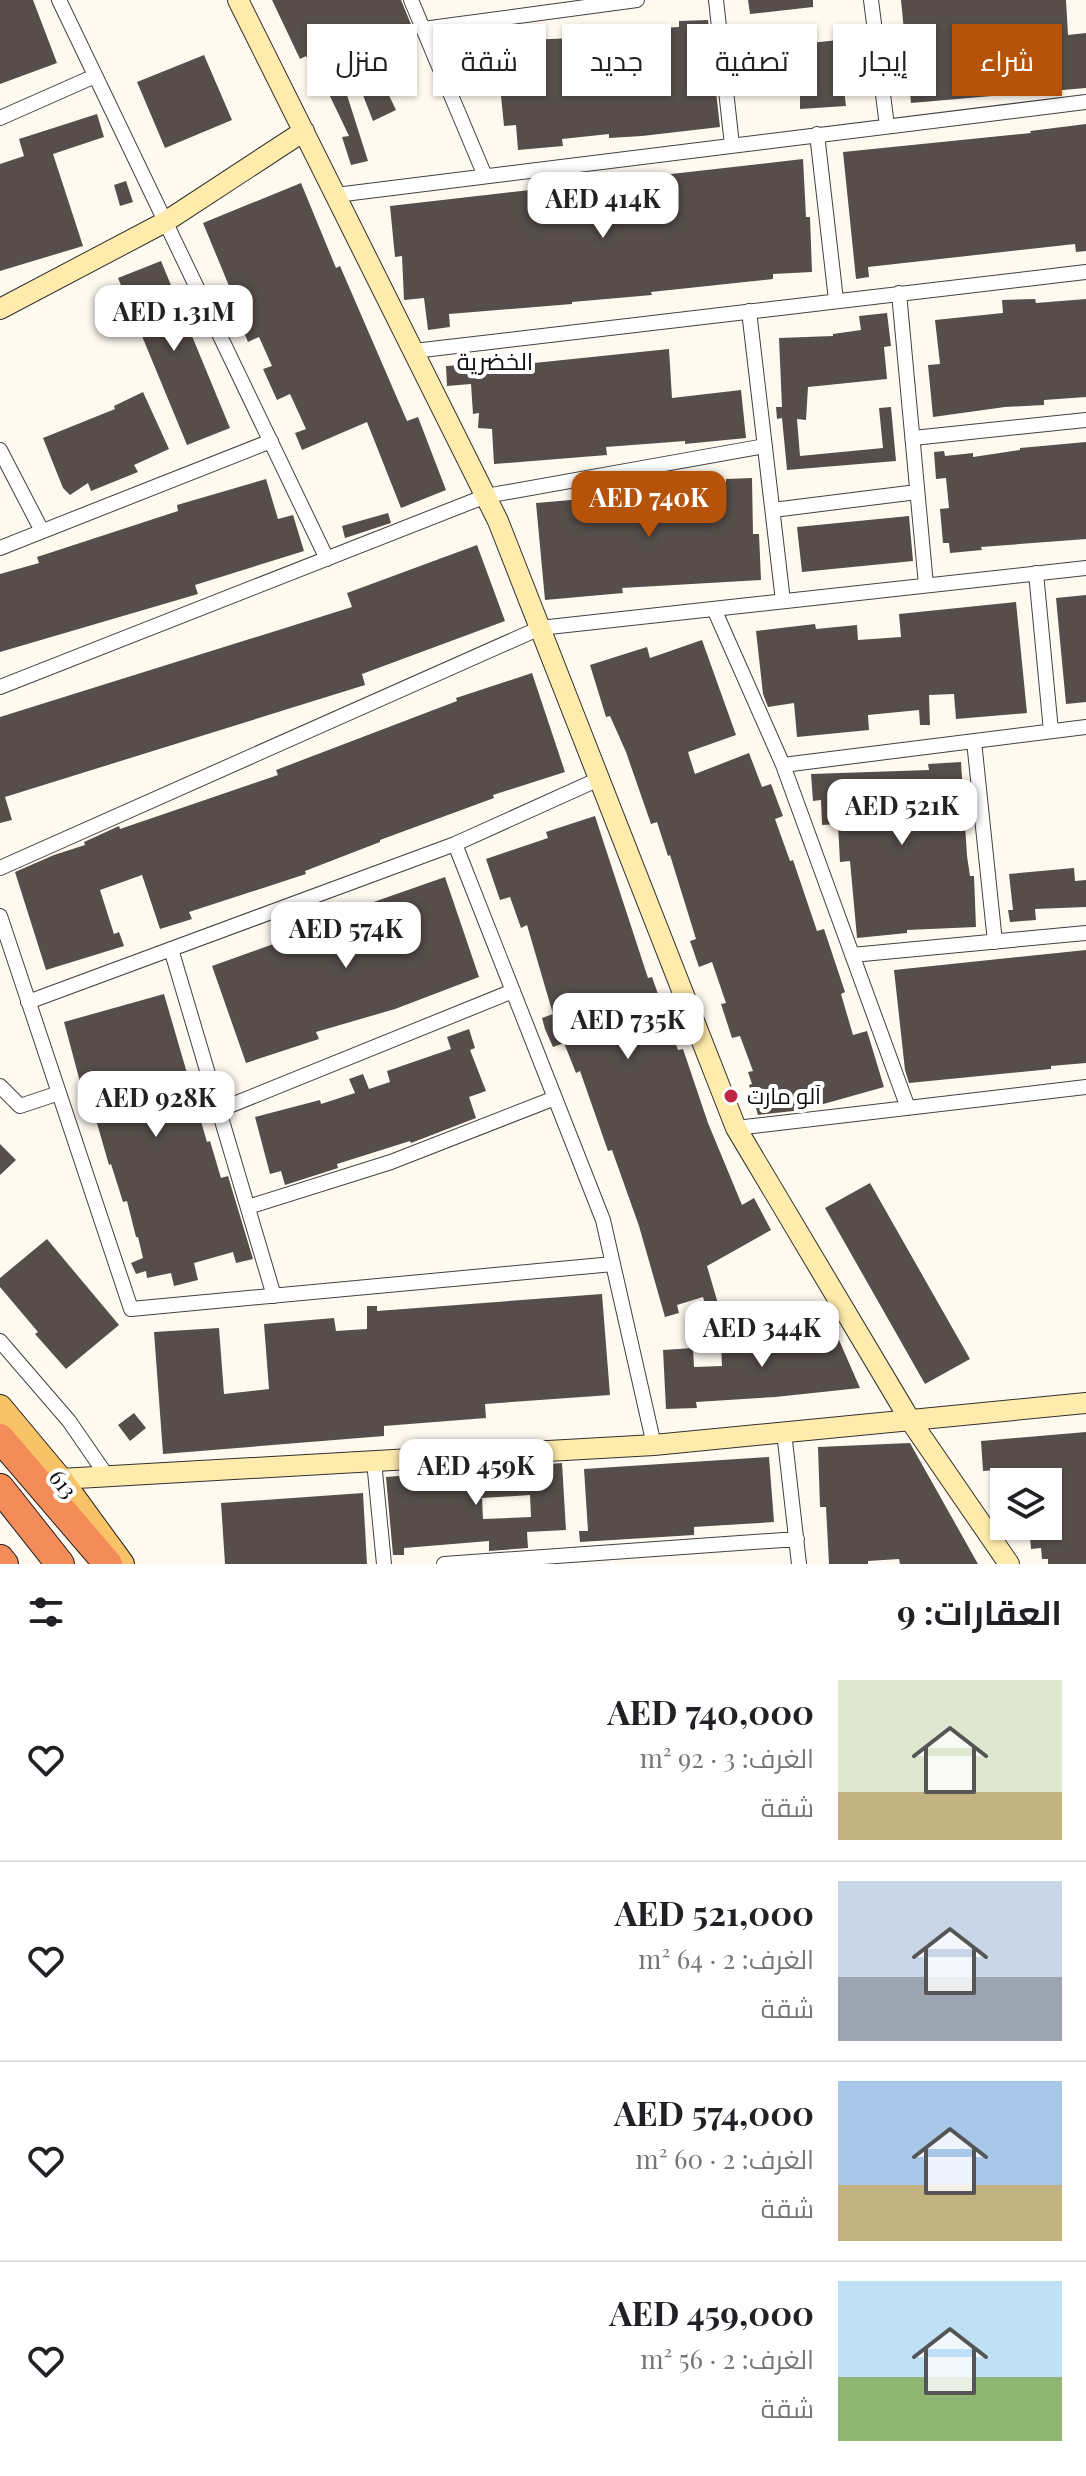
<!DOCTYPE html>
<html lang="ar">
<meta charset="utf-8">
<style>
:root{--surface:#fff;--page:#f2f2f2;--text:#202124;--muted:#757577;--line:#e0e0e0;--accent:#b45309}
body{margin:0;font-family:"Playfair Display",Cairo,serif;background:var(--page);color:var(--text);direction:rtl;height:100vh;display:flex;flex-direction:column;font-size:30px;white-space:nowrap}
*{box-sizing:border-box;margin:0}
p{font-size:26px;color:var(--muted)}
.icon{flex:none;width:44px;height:44px;fill:none;stroke:currentColor;stroke-width:2;stroke-linecap:round;stroke-linejoin:round}
.map{position:relative;height:1564px;overflow:hidden;direction:ltr}
.drawer{display:flex;flex-direction:column;background:var(--surface);flex:1}
.drawer>*{flex:none}
.top-card{position:absolute;left:24px;top:24px;width:1038px;height:72px;direction:rtl;display:flex;gap:16px}
.controls{position:absolute;left:990px;top:1468px;display:grid;gap:16px}
.controls a{display:grid;place-items:center;width:72px;height:72px;border-radius:0px;background:var(--surface);box-shadow:0 2px 6px #0004;font-size:40px}
.price{position:absolute;translate:-50% -68px;padding:0 18px;border-radius:16px;background:#fff;color:#222;font-size:26px;line-height:52px;filter:drop-shadow(0 2px 4px #0008)}
.price::after{content:'';position:absolute;left:50%;top:48px;width:24px;height:18px;margin-left:-12px;background:inherit;clip-path:polygon(0 0,100% 0,50% 100%)}
.price.active{background:var(--accent);color:#fff}
ul{padding:0;list-style:none}
li{display:flex;align-items:center;gap:24px;height:200px;padding:0 24px}
li+li{border-top:2px solid var(--line)}
li span{display:grid;place-items:center;flex:none;width:224px;height:160px;border-radius:0px;color:#555}
li>.icon{margin-inline-start:auto}
span .icon{width:96px;height:96px;fill:#fffc;stroke-width:1}
li b{font-size:34px}
h2{display:flex;justify-content:space-between;align-items:center;height:96px;padding:0 24px;font-size:34px}
.tag{padding:0 28px;border-radius:0px;background:var(--surface);box-shadow:0 2px 6px #0004;font-size:28px;line-height:72px}
.tag.active{background:var(--accent);color:#fff}
.map>svg:first-child{display:block}
.building{fill:#574e4b;fill-rule:evenodd}
.lines{fill:none;stroke-linecap:round;stroke-linejoin:round}
.street-casing{stroke:#414141;stroke-width:16}
.secondary-casing{stroke:#303030;stroke-width:22}
.primary-casing{stroke:#1f1f1f;stroke-width:26}
.highway-casing{stroke:#1f1f1f;stroke-width:30}
.street{stroke:#fff;stroke-width:14}
.secondary{stroke:#ffebab;stroke-width:20}
.primary{stroke:#f8c267;stroke-width:24}
.highway{stroke:#f48c59;stroke-width:28}
.poi-dot{fill:#bf2641;stroke:#fff;stroke-width:3}
.labels{text-anchor:middle;stroke-width:8;stroke-linejoin:round;paint-order:stroke}
.poi-label{font-size:22px;fill:#0e0e0e;stroke:#fff;text-anchor:start}
.street-label{font-size:22px;fill:#0e0e0e;stroke:#fff}
.neighbourhood-label{font-size:24px;fill:#0e0e0e;stroke:#fff}
</style>
<div class="map">
<svg width="1086" height="1564" viewBox="0 0 1086 1564">
<rect width="100%" height="100%" fill="#fffaf0"/>
<path class="building" d="M0 0H33L57 63 0 84Z
M272 0H401L415 34 402 40 408 54 376 68 396 110 373 121 361 90 347 95 368 161 351 165 342 137 349 136 328 92 323 94 306 56 300 59Z
M748 0H813V7L750 14Z
M901 0H1066L1068 35 1086 33V88L911 103Z
M708 20 720 127 642 136 609 138V134L562 139 563 146 518 150 516 125 504 126 500 86 479 87 476 42 599 37 598 29 632 25V30L679 27V21Z
M858 38 862 81 843 82 846 106 800 109V89H815L810 43Z
M204 55 232 120 165 148 137 82Z
M97 114 104 137 53 154 83 246 0 271V164L24 156 19 139Z
M1086 124V251L1076 252 1075 244 868 267 869 277 856 279 843 152 1031 133 1030 131Z
M803 159 806 217H810L812 272 773 274V279L651 292 652 295 572 302V304L449 314 450 327 428 330 424 298 404 300 402 256 395 257 390 206Z
M126 181 133 202 120 206 114 185Z
M301 183 336 268 340 266 407 421 418 417 446 490 401 508 367 422 302 450 295 433 306 429 290 394 277 400 263 369 272 366 259 337 248 342 235 312 239 310 203 223Z
M161 261 230 428 187 445 118 278Z
M1035 299 1036 303 1086 299V397L1044 400V405L1005 407 933 417 928 365 940 364 935 320 1003 313 1002 300Z
M887 313 891 346 884 347 887 379 808 387 806 420 797 419 800 456 883 448 879 408 891 407 896 461 787 470 782 418 777 419 776 407H782L779 338 833 336V334L861 330 859 316Z
M669 349 672 398 741 390 746 438 685 444V441L606 447 607 455 494 464 492 429 478 428 479 413 473 414 471 384 447 386 446 366 462 365V371L535 367 534 363Z
M143 392 169 449 134 465 138 472 91 491 88 483 70 495 63 488 43 438 115 409 114 406Z
M1086 442V539L981 547 982 550 950 553 949 543H943L940 509 949 508 946 478 936 479 934 452 944 451 945 456 973 453V457L1020 450V448Z
M752 478 753 534H759L761 580 622 588 623 593 545 600 536 503 617 496 616 486 671 484V487L726 482V479Z
M266 479 278 519 293 515 304 551 195 585 198 594 0 652V574L39 563 37 557 178 511 177 505Z
M388 513 391 523 345 538 342 526Z
M909 516 913 561 802 572 797 527Z
M477 545 505 621 362 674 365 685 5 797 12 820 0 823V717L352 607 347 593Z
M1086 595V702L1066 704 1056 598Z
M1016 602 1027 713 956 719 954 694 929 695 930 725H920L919 710 868 715 869 730 797 737 794 703 768 707 763 694 756 631 815 624 816 629 857 625 858 640 901 637 899 614Z
M702 640 736 735 688 752 695 774 749 753 762 787 771 784 783 816 775 819 790 861 793 860 817 931 824 929 845 992 841 994 853 1035 867 1031 884 1087 802 1110 758 1115 749 1085 752 1084 748 1072 753 1071 740 1036 732 1038 721 1004 726 1003 712 962 699 967 690 941 696 939 670 855 668 856 657 822 651 824 626 752 610 716 606 717 590 665 647 647 650 658Z
M532 673 565 772 493 795 494 798 380 840V842L305 871 306 874 189 912 192 919 160 929 142 875 100 890 114 934 119 932 124 946 46 970 15 872 54 855 85 845 84 842 119 826 120 829 278 775 276 770 457 701 456 698Z
M961 762 967 856 970 876H974L976 927 907 930V933L857 938 850 861 840 862 838 824 822 825 821 800 813 801 811 774 929 770 928 764Z
M595 816 648 978 652 977 678 1050 683 1049 708 1123 742 1205 754 1198 771 1230 707 1266 726 1331 714 1335 703 1297 677 1305 679 1313 665 1317 639 1226 612 1150 608 1151 580 1071 576 1073 564 1043 553 1047 545 1029 542 1018 553 1014 527 925 521 928 510 897 500 900 486 859 548 838 546 832Z
M1074 868 1075 881 1086 880V907L1035 909 1036 920 1010 922 1008 910H1013L1009 874Z
M445 877 479 977 395 1009 316 1032 319 1039 246 1063 212 966 290 938 289 935 366 908 365 905Z
M1086 950V1063L1051 1066V1069L909 1083 905 1070 894 970Z
M164 994 207 1142 210 1141 221 1178 228 1176 253 1259 236 1263 233 1252 194 1263 198 1280 174 1286 171 1273 147 1278 146 1271 136 1274 131 1263 143 1258 138 1237H136L127 1201 123 1202 111 1164 109 1165 88 1092 83 1093 64 1022Z
M469 1029 475 1048 470 1050 486 1091 469 1097 476 1118 411 1143 410 1141 337 1164 338 1168 285 1185 281 1171 270 1174 255 1117 320 1100 321 1104 355 1093 349 1079 363 1074 369 1089 390 1082 387 1071 451 1049 447 1037Z
M0 1144 16 1160 0 1175Z
M870 1183 970 1359 925 1384 825 1208Z
M47 1239 119 1325 66 1369 35 1334 38 1332 0 1287V1278Z
M602 1294 610 1395 485 1404 486 1418 384 1426V1436L163 1454 154 1332 219 1328 224 1394 269 1389 264 1324 334 1318 336 1331 367 1329V1306H377V1311Z
M819 1318 822 1325 832 1324 860 1388 775 1397 696 1402 697 1408 666 1409 663 1350 693 1348 694 1367 722 1366 721 1344 776 1341 773 1335Z
M134 1413 146 1428 130 1441 118 1425Z
M1086 1432V1564H1048V1559H1042L1041 1548 1031 1549 1029 1526H1048V1482H997L996 1470 983 1471 981 1441Z
M910 1443 978 1564H900L899 1559 868 1561V1564H829L826 1507H820L818 1447Z
M769 1457 774 1522 694 1527V1535L580 1542 579 1531H588L584 1469Z
M562 1463 566 1530 527 1532 528 1548 489 1551V1541L404 1548V1555H393L386 1477ZM530 1495 531 1517 483 1519 482 1498Z
M363 1493 367 1564H225L221 1503Z"/>
<g class="lines">
<g class="street-casing">
<path id="street" d="M59 0 327 559
M411 0 485 176
M716 0 732 145
M871 0 887 126
M423 29 637 0
M0 118 95 76
M817 134 836 300
M336 195 1086 102
M899 293 926 585
M749 311 783 601
M414 351 1086 272
M913 438 1086 420
M0 450 42 531
M773 510 917 492
M0 548 271 441
M1036 573 1051 731
M714 609 783 765 908 1108
M0 687 486 496 765 446
M974 741 995 942
M783 765 1086 727
M455 844 603 1220 654 1445
M0 868 540 628 1086 568
M0 916 131 1309 613 1264
M171 949 274 1296
M852 955 1086 933
M28 1002 455 844 599 779
M0 1086 20 1106 59 1093
M219 1110 513 991
M736 1128 1086 1087
M248 1207 391 1162 555 1098
M0 1341 69 1421 107 1476
M784 1432 799 1564
M374 1461 384 1564
M444 1564 797 1539"/>
</g>
<g class="secondary-casing">
<path id="secondary" d="M238 0 498 521 736 1128 910 1420 1009 1564
M0 309 165 222 304 131
M60 1479 654 1445 1086 1403"/>
</g>
<g class="primary-casing">
<path id="primary" d="M0 1407 60 1479 122 1564"/>
</g>
<g class="highway-casing">
<path id="highway" d="M0 1438 108 1564
M0 1488 60 1564
M0 1559 4 1564"/>
</g>
<use href="#street" class="street"/>
<use href="#secondary" class="secondary"/>
<use href="#primary" class="primary"/>
<use href="#highway" class="highway"/>
</g>
<circle class="poi-dot" cx="731" cy="1096" r="8"/>
<g class="labels">
<g class="poi-label">
<text x="747" y="1104">آلو مارت</text>
</g>
<g class="street-label">
<text transform="translate(63 1484) rotate(52)" y="8">613</text>
</g>
<g class="neighbourhood-label">
<text x="495" y="370">الخضرية</text>
</g>
</g>
</svg>
<div class="controls">
<a><svg class="icon" aria-label="layers" viewBox="0 0 24 24"><path d="M12 4l9 5-9 5-9-5zM3 14l9 5 9-5"/></svg></a>
</div>
<b class="price" style="left:603px;top:240px">AED 414K</b>
<b class="price" style="left:174px;top:353px">AED 1.31M</b>
<b class="price active" style="left:649px;top:539px">AED 740K</b>
<b class="price" style="left:902px;top:847px">AED 521K</b>
<b class="price" style="left:346px;top:970px">AED 574K</b>
<b class="price" style="left:628px;top:1061px">AED 735K</b>
<b class="price" style="left:156px;top:1139px">AED 928K</b>
<b class="price" style="left:762px;top:1369px">AED 344K</b>
<b class="price" style="left:476px;top:1507px">AED 459K</b>
<div class="top-card">
<a class="tag active">شراء</a>
<a class="tag">إيجار</a>
<a class="tag">تصفية</a>
<a class="tag">جديد</a>
<a class="tag">شقة</a>
<a class="tag">منزل</a>
</div>
</div>
<section class="drawer">
<h2>العقارات: 9<svg class="icon" aria-label="filters" viewBox="0 0 24 24"><path d="M4 7h16M4 17h16"/><circle cx="9" cy="7" r="2"/><circle cx="15" cy="17" r="2"/></svg></h2>
<ul>
<li><span style="background:linear-gradient(#dfe7d0 70%,#c2b280 0)"><svg class="icon" aria-label="home" viewBox="0 0 24 24"><path d="M3 11l9-7 9 7M6 9v11h12V9"/></svg></span><div><b>AED 740,000</b><p>الغرف: 3 · 92 m²</p><p>شقة</p></div><svg class="icon" aria-label="heart" viewBox="0 0 24 24"><path d="M12 20l-8-8c-3-5 5-10 8-4 3-6 11-1 8 4z"/></svg></li>
<li><span style="background:linear-gradient(#c9d6e8 60%,#9aa5b1 0)"><svg class="icon" aria-label="home" viewBox="0 0 24 24"><path d="M3 11l9-7 9 7M6 9v11h12V9"/></svg></span><div><b>AED 521,000</b><p>الغرف: 2 · 64 m²</p><p>شقة</p></div><svg class="icon" aria-label="heart" viewBox="0 0 24 24"><path d="M12 20l-8-8c-3-5 5-10 8-4 3-6 11-1 8 4z"/></svg></li>
<li><span style="background:linear-gradient(#a9c7e8 65%,#c2b280 0)"><svg class="icon" aria-label="home" viewBox="0 0 24 24"><path d="M3 11l9-7 9 7M6 9v11h12V9"/></svg></span><div><b>AED 574,000</b><p>الغرف: 2 · 60 m²</p><p>شقة</p></div><svg class="icon" aria-label="heart" viewBox="0 0 24 24"><path d="M12 20l-8-8c-3-5 5-10 8-4 3-6 11-1 8 4z"/></svg></li>
<li><span style="background:linear-gradient(#bfe0f5 60%,#8fb573 0)"><svg class="icon" aria-label="home" viewBox="0 0 24 24"><path d="M3 11l9-7 9 7M6 9v11h12V9"/></svg></span><div><b>AED 459,000</b><p>الغرف: 2 · 56 m²</p><p>شقة</p></div><svg class="icon" aria-label="heart" viewBox="0 0 24 24"><path d="M12 20l-8-8c-3-5 5-10 8-4 3-6 11-1 8 4z"/></svg></li>
</ul>
</section>
